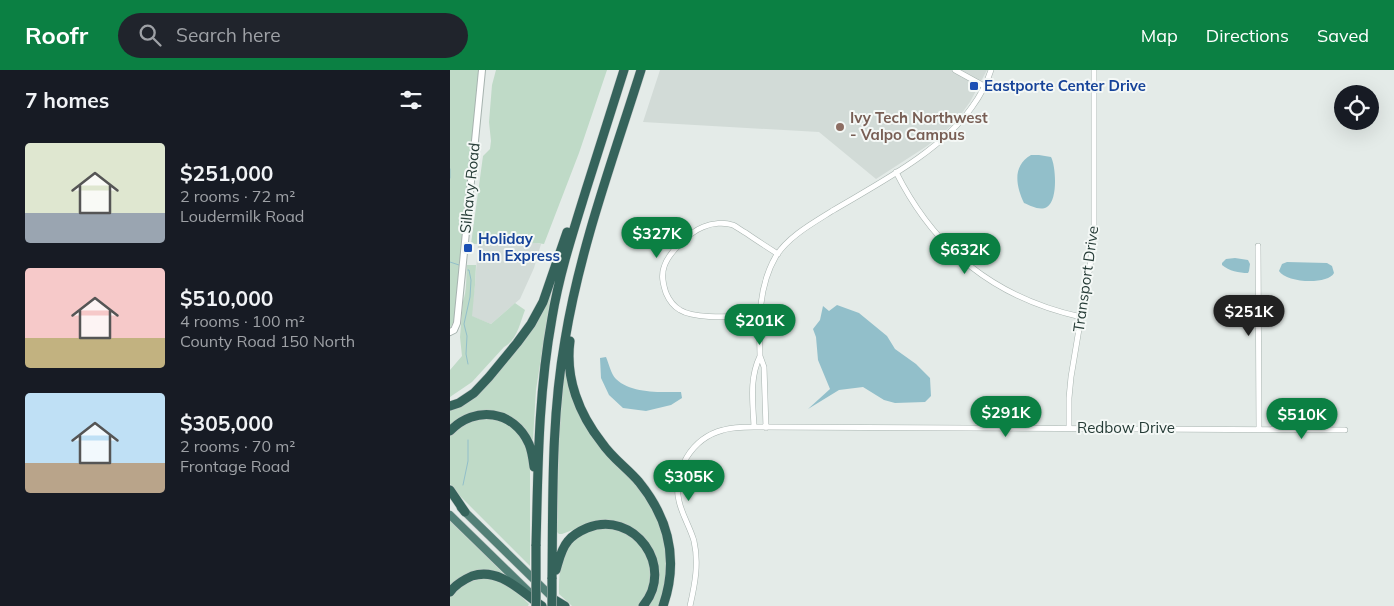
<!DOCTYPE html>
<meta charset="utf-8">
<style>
:root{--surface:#171b24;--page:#20242c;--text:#f1f3f6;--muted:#9ea1a6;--accent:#0b8043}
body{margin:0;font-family:Mulish,sans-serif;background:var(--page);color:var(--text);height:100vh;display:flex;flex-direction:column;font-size:19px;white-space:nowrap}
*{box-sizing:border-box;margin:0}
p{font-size:16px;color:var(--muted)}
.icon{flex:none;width:28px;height:28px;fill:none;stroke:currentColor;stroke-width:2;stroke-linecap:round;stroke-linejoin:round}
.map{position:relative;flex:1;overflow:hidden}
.drawer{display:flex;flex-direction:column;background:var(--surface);width:450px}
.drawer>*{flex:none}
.tools{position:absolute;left:884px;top:15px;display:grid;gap:10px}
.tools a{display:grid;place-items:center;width:45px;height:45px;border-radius:50%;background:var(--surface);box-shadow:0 5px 20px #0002;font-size:25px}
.price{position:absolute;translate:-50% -42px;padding:0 11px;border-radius:18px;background:var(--accent);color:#fff;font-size:16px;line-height:32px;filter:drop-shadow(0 1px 2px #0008)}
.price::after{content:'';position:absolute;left:50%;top:30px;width:15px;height:11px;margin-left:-8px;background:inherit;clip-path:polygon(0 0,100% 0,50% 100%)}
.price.selected{background:#222;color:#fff}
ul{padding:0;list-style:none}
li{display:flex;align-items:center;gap:15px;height:125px;padding:0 25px}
li span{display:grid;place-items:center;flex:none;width:140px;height:100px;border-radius:5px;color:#555}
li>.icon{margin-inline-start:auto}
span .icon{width:60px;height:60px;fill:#fffc;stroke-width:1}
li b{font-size:21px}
h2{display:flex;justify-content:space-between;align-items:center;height:60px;padding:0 25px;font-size:21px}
header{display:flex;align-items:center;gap:30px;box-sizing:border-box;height:70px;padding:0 25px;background:var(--accent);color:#fff}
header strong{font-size:24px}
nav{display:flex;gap:28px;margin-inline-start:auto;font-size:18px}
.search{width:350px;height:45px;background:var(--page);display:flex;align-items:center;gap:12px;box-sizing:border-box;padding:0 18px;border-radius:28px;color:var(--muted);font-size:19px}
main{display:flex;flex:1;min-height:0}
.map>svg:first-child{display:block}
.built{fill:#d2dbd7}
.green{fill:#bfdac7}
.water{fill:#92bfca}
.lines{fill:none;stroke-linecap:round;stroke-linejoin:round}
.stream{stroke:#92bfca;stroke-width:1}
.minor-casing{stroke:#a7b3af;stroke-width:6}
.tertiary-casing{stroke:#a7b3af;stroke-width:8}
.trunk-casing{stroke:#c2c8c7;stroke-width:9}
.motorway-casing{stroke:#c2c8c7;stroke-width:10}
.minor{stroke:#fff;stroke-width:5}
.tertiary{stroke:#fff;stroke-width:6}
.trunk{stroke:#527f76;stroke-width:8}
.motorway{stroke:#35635b;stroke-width:9}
.motorway-bridge-casing{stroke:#c2c8c7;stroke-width:10;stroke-linecap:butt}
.motorway-bridge{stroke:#35635b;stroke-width:9}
.transit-dot{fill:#1a4fb4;stroke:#f4f8f6;stroke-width:2}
.education-dot{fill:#8d6e63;stroke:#f4f8f6;stroke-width:2}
.labels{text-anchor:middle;stroke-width:4;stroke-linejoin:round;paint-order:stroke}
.transit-label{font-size:15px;font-weight:bold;fill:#164399;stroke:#f4f8f6;text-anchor:start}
.education-label{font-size:15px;font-weight:bold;fill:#785e54;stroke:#f4f8f6;text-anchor:start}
.street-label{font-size:15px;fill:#253b36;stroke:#f4f8f6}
</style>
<header>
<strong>Roofr</strong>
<div class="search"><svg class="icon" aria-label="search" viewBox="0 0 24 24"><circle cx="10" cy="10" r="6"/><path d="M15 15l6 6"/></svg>Search here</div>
<nav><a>Map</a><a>Directions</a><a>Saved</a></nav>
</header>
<main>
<section class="drawer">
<h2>7 homes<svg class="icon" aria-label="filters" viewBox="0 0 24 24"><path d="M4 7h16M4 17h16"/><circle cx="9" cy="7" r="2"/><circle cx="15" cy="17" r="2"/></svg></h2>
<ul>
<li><span style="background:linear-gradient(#dfe7d0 70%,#9aa5b1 0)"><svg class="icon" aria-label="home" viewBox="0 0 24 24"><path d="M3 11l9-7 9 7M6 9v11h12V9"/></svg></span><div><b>$251,000</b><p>2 rooms · 72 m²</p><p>Loudermilk Road</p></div></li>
<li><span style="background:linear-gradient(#f6c9c9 70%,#c2b280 0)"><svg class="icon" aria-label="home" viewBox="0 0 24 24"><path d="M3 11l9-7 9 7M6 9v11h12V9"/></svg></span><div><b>$510,000</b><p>4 rooms · 100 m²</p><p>County Road 150 North</p></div></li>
<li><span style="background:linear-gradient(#bfe0f5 70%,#b9a48a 0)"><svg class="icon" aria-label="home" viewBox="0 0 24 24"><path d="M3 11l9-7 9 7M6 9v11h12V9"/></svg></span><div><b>$305,000</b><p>2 rooms · 70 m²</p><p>Frontage Road</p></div></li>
</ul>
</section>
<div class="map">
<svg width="944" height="536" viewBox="0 0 944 536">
<rect width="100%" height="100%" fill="#e4ebe8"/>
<path class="built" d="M210 0H537L520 32 507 50 491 65 477 76 426 109 369 62 193 52Z
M86 173 91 174 84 198 70 229 41 254 21 246 25 215 28 174Z"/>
<path class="green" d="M0 0H29L6 248 0 258Z
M46 0H157L129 83 94 174 86 173 21 174 33 86 40 79 41 71 39 52 42 15Z
M17 195H26L25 215 22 246 41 254 65 233 75 240C70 253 67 270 54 277L22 312 0 327V300L12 286 10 267 13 231C17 222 16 205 17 195Z
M102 217 86 320 83 370 72 358 46 343 0 358V340L29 321Z
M115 293C121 316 125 341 138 361 152 383 173 398 189 418 203 436 219 471 218 495 216 508 213 522 211 536H197L208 509 183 460 133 456 112 464H109L107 462 109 368Z
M43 348 59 354 74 368 80 389V496L4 420 0 414V365C11 351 27 349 43 348Z
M0 451 53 503 52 504 40 502 0 516Z
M155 458C164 459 173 461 181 466 204 480 208 517 188 536H122L109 524C109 486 113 465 155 458Z
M36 508C58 512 63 518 79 534L78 536H0V527C12 514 19 511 36 508Z"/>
<path class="water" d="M581 85H589L601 87C606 96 608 131 597 137 590 141 581 136 574 133 566 116 562 96 581 85Z
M785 188 798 190 800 194 799 201 798 203C789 203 779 201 772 195V193L776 189Z
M837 192 877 193 882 196 884 203C878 215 836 213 829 201L832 194Z
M387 235 409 243 437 266 445 279 466 294 480 308 481 326 475 332 445 333 434 330 413 317 389 320 358 339 380 319 368 290 366 267 363 259 370 250 373 236 379 241Z
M156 287C159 294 161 304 166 309 181 324 212 322 231 322L232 328 221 335 196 341 173 338 159 325 151 308 150 288Z"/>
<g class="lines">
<path class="stream" d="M0 99V108
M0 192 9 195
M18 200H19L21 210 20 227 14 254 17 266 16 284 18 294
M13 415 18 391V370"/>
<g class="minor-casing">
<path id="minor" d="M505 0 534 16
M446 102C485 180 545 228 631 247
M808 176 809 359
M309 246C289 246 246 250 230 240 223 236 219 230 216 223 213 214 211 206 214 197 218 183 240 162 253 157 262 153 274 152 283 155 287 157 292 161 296 163 306 170 317 177 328 184
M310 286C309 251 308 217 326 186 339 166 363 153 382 141 429 113 490 82 522 37 530 26 537 13 541 0
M304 357C303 332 299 309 310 286L314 297 316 358
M619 358V328L621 307 631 247 640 197 644 162V0
M240 536C245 514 249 493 244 471 240 457 232 445 229 431 222 401 242 368 273 360 283 357 294 357 304 357L895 360"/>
</g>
<g class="tertiary-casing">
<path id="tertiary" d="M0 262 4 260 7 253 32 0"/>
</g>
<g class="trunk-casing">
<path id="trunk" d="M11 438 104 529
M0 445 79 522"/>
</g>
<g class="motorway-casing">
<path id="motorway" d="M120 271C115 308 129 344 152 373 162 388 177 398 189 412 219 449 229 490 213 536
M0 336 9 333 24 323 39 307 67 273 81 254 93 232 117 162
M0 361C25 335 64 340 79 374 82 381 83 389 84 397
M0 420 15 442
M86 476C88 399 88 325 102 248 109 205 123 162 136 120 149 80 161 40 174 0
M106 500C109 490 111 479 118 471 122 466 130 461 137 458 184 439 226 497 193 536
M102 509C103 430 101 349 115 270 130 178 163 89 191 0
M0 522C6 514 13 510 22 506 50 497 71 522 92 536
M105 530 115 536"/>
</g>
<use href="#minor" class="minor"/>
<use href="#tertiary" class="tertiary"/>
<use href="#trunk" class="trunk"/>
<use href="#motorway" class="motorway"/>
<g class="motorway-bridge-casing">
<path id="motorway-bridge" d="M86 536V476
M102 536V509"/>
</g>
<use href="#motorway-bridge" class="motorway-bridge"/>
</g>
<g class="transit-dot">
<rect x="519" y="11" width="10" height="10" rx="2.5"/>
<rect x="13" y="173" width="10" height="10" rx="2.5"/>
</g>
<circle class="education-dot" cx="390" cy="57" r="5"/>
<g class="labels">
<g class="transit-label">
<text x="534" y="21">Eastporte Center Drive</text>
<text x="28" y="174">Holiday<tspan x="28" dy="17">Inn Express</tspan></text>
</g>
<g class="education-label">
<text x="400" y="53">Ivy Tech Northwest<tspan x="400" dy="17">- Valpo Campus</tspan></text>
</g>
<g class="street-label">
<text transform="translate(20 118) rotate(-84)" y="5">Silhavy Road</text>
<text transform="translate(636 209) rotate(-82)" y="5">Transport Drive</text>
<text x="676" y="363">Redbow Drive</text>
</g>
</g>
</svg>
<div class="tools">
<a><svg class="icon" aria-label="locate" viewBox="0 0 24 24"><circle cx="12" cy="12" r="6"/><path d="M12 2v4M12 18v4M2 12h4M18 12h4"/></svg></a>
</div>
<b class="price" style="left:207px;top:189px">$327K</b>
<b class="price" style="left:515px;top:205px">$632K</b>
<b class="price selected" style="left:799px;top:267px">$251K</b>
<b class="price" style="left:310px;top:276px">$201K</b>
<b class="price" style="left:556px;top:368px">$291K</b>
<b class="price" style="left:852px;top:370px">$510K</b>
<b class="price" style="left:239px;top:432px">$305K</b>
</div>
</main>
